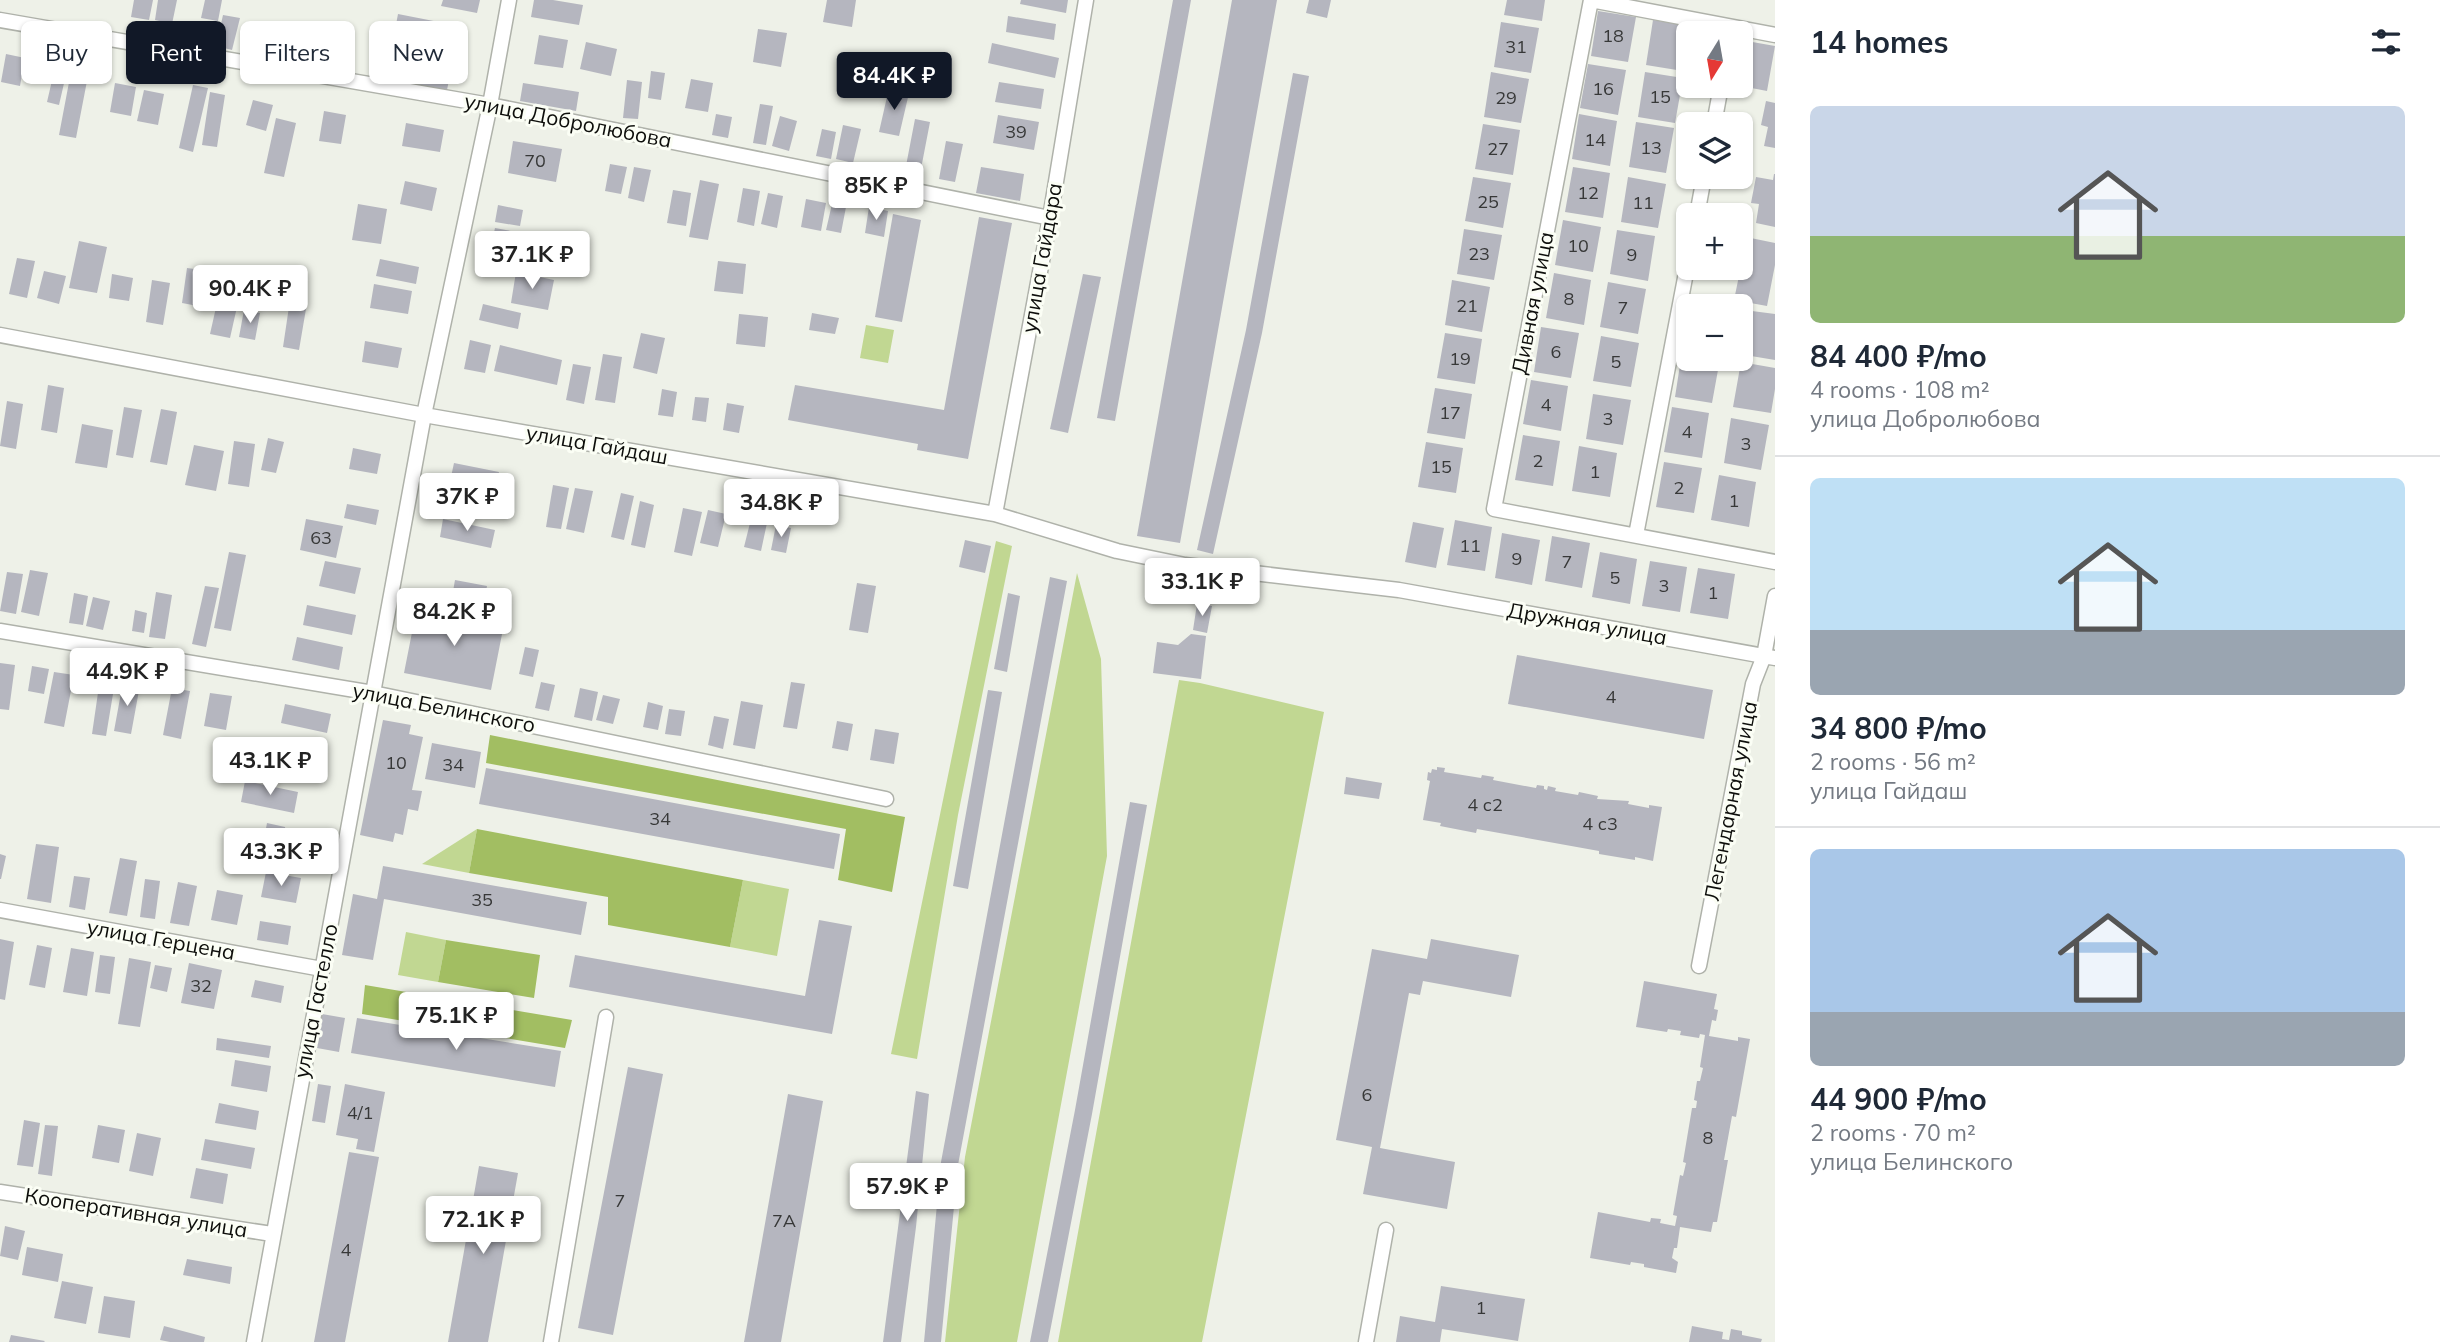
<!DOCTYPE html>
<meta charset="utf-8">
<style>
:root{--surface:#fff;--page:#f2f2f3;--text:#1f2937;--muted:#747a83;--line:#e0e1e3;--accent:#111827}
body{margin:0;font-family:Mulish,sans-serif;background:var(--page);color:var(--text);height:100vh;display:flex;flex-direction:column;font-size:26px;white-space:nowrap}
*{box-sizing:border-box;margin:0}
p{font-size:23px;color:var(--muted)}
.icon{flex:none;width:38px;height:38px;fill:none;stroke:currentColor;stroke-width:2;stroke-linecap:round;stroke-linejoin:round}
.map{position:relative;flex:1;overflow:hidden}
.panel{display:flex;flex-direction:column;background:var(--surface);width:665px}
.panel>*{flex:none}
.top-card{position:absolute;left:21px;top:21px;width:665px;height:63px;display:flex;gap:14px}
.needle{width:46px;rotate:191deg}
.fabs{position:absolute;left:1676px;top:21px;display:grid;gap:14px}
.fabs a{display:grid;place-items:center;width:77px;height:77px;border-radius:10px;background:var(--surface);box-shadow:0 2px 5px #0004;font-size:35px}
.price{position:absolute;translate:-50% -60px;padding:0 16px;border-radius:7px;background:#fff;color:#222;font-size:23px;line-height:46px;filter:drop-shadow(0 2px 4px #0008)}
.price::after{content:'';position:absolute;left:50%;top:42px;width:21px;height:16px;margin-left:-10px;background:inherit;clip-path:polygon(0 0,100% 0,50% 100%)}
.price.active{background:var(--accent);color:#fff}
ul{padding:0;list-style:none}
li{display:grid;align-content:center;gap:14px;height:371px;padding:0 35px}
li+li{border-top:2px solid var(--line)}
li span{display:grid;place-items:center;height:217px;border-radius:10px;color:#555}
li>.icon{margin-inline-start:auto}
span .icon{width:126px;height:126px;fill:#fffc;stroke-width:1}
li b{font-size:30px}
h2{display:flex;justify-content:space-between;align-items:center;height:84px;padding:0 35px;font-size:30px}
.tag{padding:0 24px;border-radius:10px;background:var(--surface);box-shadow:0 2px 5px #0004;font-size:24px;line-height:63px}
.tag.active{background:var(--accent);color:#fff}
main{display:flex;flex:1;min-height:0}
.map>svg:first-child{display:block}
.green{fill:#c1d792}
.forest{fill:#a2be62}
.building{fill:#b5b6bf}
.lines{fill:none;stroke-linecap:round;stroke-linejoin:round}
.minor-casing{stroke:#afb2aa;stroke-width:17}
.minor{stroke:#fff;stroke-width:14}
.labels{text-anchor:middle;stroke-width:6;stroke-linejoin:round;paint-order:stroke}
.number-label{font-size:18px;fill:#373838}
.street-label{font-size:21px;fill:#0d0e0b;stroke:#fbfef5}
</style>
<main>
<div class="map">
<svg width="1775" height="1342" viewBox="0 0 1775 1342">
<rect width="100%" height="100%" fill="#eef1e8"/>
<path class="green" d="M866 325 894 330 888 363 860 358Z
M996 541 1012 546 958 815 917 1059 891 1054Z
M1077 573 1101 659 1107 856 1017 1342H945L965 1157Z
M1179 680 1200 683 1324 712 1202 1342H1058Z
M477 829 469 873 422 864Z
M743 880 789 889 777 956 730 947Z
M406 932 446 940 438 982 398 975Z"/>
<path class="forest" d="M490 735 905 817 892 892 838 880 846 829 486 763Z
M477 829 743 880 730 947 608 925V897L469 873Z
M446 940 540 955 534 998 438 982Z
M365 985 572 1020 565 1048 362 1014Z"/>
<path class="building" d="M134 0H153L149 20 131 17Z
M158 0H177L172 24 155 20Z
M205 0H222L218 21 201 18Z
M443 0H480L477 13 441 6Z
M534 0H553L583 5 579 25 531 17Z
M827 0H856L852 27 823 22Z
M1021 0H1068L1066 13 1020 4Z
M1173 0H1191L1115 421 1097 418Z
M1232 0H1277L1180 543 1137 536Z
M1309 0H1331L1327 18 1306 13Z
M1507 0H1545L1542 21 1504 15Z
M1598 11 1636 17 1628 62 1591 56Z
M398 14 459 26 455 47 394 35Z
M223 15 240 18 232 50 216 46Z
M1008 16 1056 24 1054 40 1006 32Z
M1653 20 1691 26 1683 71 1646 65Z
M1501 22 1539 28 1531 73 1494 67Z
M267 23 286 27 280 61 261 57Z
M758 29 787 33 781 67 753 62Z
M289 34 305 38 299 66 283 63Z
M539 35 568 40 563 68 534 64Z
M1741 40 1775 46 1767 91 1741 86Z
M336 42 353 46 346 73 329 68Z
M586 42 617 49 611 76 580 69Z
M992 43 1059 58 1055 78 988 63Z
M412 53 453 60 447 90 407 83Z
M6 54 25 58 20 86 1 82Z
M56 63 68 66 59 105 47 102Z
M1588 64 1626 70 1618 115 1580 108Z
M651 71 665 73 661 100 648 98Z
M1491 72 1529 79 1521 123 1484 117Z
M1645 72 1683 78 1675 123 1638 117Z
M1293 73 1309 76 1262 333 1213 554 1197 550 1246 330Z
M70 77 87 81 76 138 59 135Z
M691 79 713 83 708 112 685 108Z
M627 80 642 82 638 119 623 118Z
M999 82 1044 89 1041 109 995 102Z
M115 83 136 87 131 116 110 112Z
M523 83 579 92 576 111 520 101Z
M193 85 208 88 193 152 179 148Z
M889 88 909 93 899 136 879 132Z
M144 90 164 94 158 125 137 121Z
M210 92 225 95 217 147 202 145Z
M253 100 273 105 266 131 246 125Z
M1766 101 1775 103V148L1764 146 1768 127 1761 125Z
M760 104 773 106 766 145 753 143Z
M324 111 346 115 341 144 319 141Z
M716 114 732 117 728 138 712 135Z
M1579 114 1617 121 1610 166 1572 159Z
M998 115 1039 122 1034 150 993 143Z
M780 116 797 121 789 151 772 146Z
M276 118 296 123 284 177 264 173Z
M915 119 930 122 920 174 905 171Z
M1636 122 1674 128 1666 173 1629 167Z
M406 123 444 130 440 152 402 146Z
M1483 124 1520 130 1513 175 1475 169Z
M843 125 861 129 853 163 836 159Z
M822 129 836 132 831 159 816 156Z
M513 141 562 149 556 182 508 173Z
M946 141 963 144 955 182 939 179Z
M610 164 627 167 621 194 605 191Z
M634 167 651 170 644 202 628 198Z
M981 167 1024 174 1020 201 976 193Z
M1573 167 1610 173 1603 218 1565 212Z
M1774 174H1775V227L1756 223 1759 204 1751 203 1756 177 1773 180Z
M1473 177 1511 183 1503 228 1465 221Z
M1628 177 1666 184 1658 228 1621 222Z
M700 180 719 184 708 240 689 237Z
M405 181 437 188 432 211 400 204Z
M743 188 760 191 754 226 737 222Z
M673 190 691 193 686 226 667 223Z
M768 193 783 196 777 228 761 224Z
M806 199 826 203 821 231 801 227Z
M358 204 387 209 381 244 352 240Z
M832 204 846 207 841 233 826 230Z
M498 205 523 210 520 226 495 222Z
M869 207 888 211 884 237 865 233Z
M893 214 921 220 902 322 875 317Z
M979 217 1012 223 968 459 917 450 918 444 788 420 795 385 944 410Z
M1563 220 1601 227 1593 272 1555 265Z
M495 228 537 236 533 254 491 246Z
M1464 229 1502 235 1494 280 1457 274Z
M1617 230 1655 236 1648 281 1610 274Z
M1741 236 1775 243V265L1767 306 1734 300 1740 271 1735 270V268H1741Z
M79 241 107 247 97 293 69 288Z
M17 258 35 261 27 298 9 294Z
M380 259 419 267 416 284 376 276Z
M718 261 746 264 743 294 714 291Z
M187 268 209 271 203 307 182 303Z
M44 271 66 276 59 304 37 298Z
M516 272 554 280 548 310 511 303Z
M1554 273 1591 280 1584 325 1546 318Z
M112 274 133 278 129 301 109 298Z
M1083 274 1101 277 1068 433 1050 429Z
M152 280 170 283 163 325 146 322Z
M1452 280 1490 287 1482 332 1445 325Z
M1608 282 1646 289 1638 334 1600 327Z
M374 284 412 291 408 314 370 308Z
M1692 298 1733 305V306H1691Z
M290 300 307 303 299 350 283 347Z
M217 303 237 307 230 338 210 334Z
M483 304 521 313 518 329 479 320Z
M244 310 260 313 255 340 239 337Z
M1752 311 1775 314V360L1745 355Z
M812 313 839 318 835 334 809 330Z
M739 314 768 317 765 347 736 344Z
M1541 327 1579 333 1571 378 1534 372Z
M1687 327H1689V344L1685 343Z
M641 333 665 338 657 374 633 368Z
M1445 333 1482 339 1475 384 1437 378Z
M1601 336 1639 343 1631 387 1593 381Z
M470 340 491 345 485 373 464 369Z
M365 341 402 348 398 368 362 362Z
M500 345 562 360 557 385 494 371Z
M1682 352 1689 353V359H1720L1712 403 1675 397Z
M603 354 622 357 615 403 595 400Z
M1741 362 1775 368V389L1771 413 1733 407Z
M573 364 591 367 584 404 566 400Z
M1531 380 1568 386 1561 431 1523 424Z
M48 385 64 388 57 433 41 430Z
M1435 388 1472 394 1465 439 1427 433Z
M662 389 677 392 673 417 658 415Z
M1593 394 1631 400 1623 445 1586 439Z
M695 397 709 398 706 422 692 420Z
M7 401 23 404 16 449 0 446Z
M727 403 744 406 739 433 723 430Z
M124 407 142 410 133 458 116 455Z
M1672 407 1709 413 1702 458 1664 452Z
M161 409 177 412 167 465 150 462Z
M1731 418 1769 425 1761 470 1724 463Z
M82 424 113 430 107 468 75 463Z
M1523 435 1560 441 1553 486 1515 480Z
M268 438 284 442 276 473 261 470Z
M234 441 255 444 249 487 228 484Z
M1426 442 1463 448 1456 493 1418 487Z
M194 445 224 451 216 491 185 485Z
M1579 446 1617 453 1610 497 1572 491Z
M353 448 381 454 377 474 349 469Z
M1664 462 1702 468 1694 513 1656 507Z
M454 463 499 472 494 495 449 486Z
M1719 475 1756 482 1749 527 1711 520Z
M553 485 569 488 561 529 546 527Z
M575 488 593 491 584 533 566 529Z
M621 493 634 496 624 540 611 537Z
M640 501 654 505 645 548 631 545Z
M347 504 379 510 376 525 344 518Z
M683 508 702 512 692 556 674 552Z
M708 510 726 514 718 547 700 543Z
M306 519 343 526 336 558 300 550Z
M443 519 495 530 491 548 440 537Z
M751 519 767 523 761 551 744 547Z
M1455 520 1492 527 1485 571 1447 565Z
M1413 522 1444 528 1436 568 1405 562Z
M776 525 791 528 786 553 771 550Z
M1502 533 1540 540 1532 585 1495 578Z
M1552 536 1590 543 1582 588 1545 581Z
M965 540 991 546 985 573 959 567Z
M229 552 246 555 231 631 214 628Z
M1600 552 1637 559 1630 604 1592 597Z
M325 561 361 568 355 594 319 586Z
M1650 561 1687 567 1680 612 1642 606Z
M1698 568 1735 574 1728 619 1690 613Z
M30 570 48 573 39 616 21 612Z
M7 572 23 574 16 614 0 611Z
M1050 577 1067 581 958 1165 941 1342H924L941 1162Z
M455 580 487 586 482 614 450 608Z
M857 583 876 586 868 633 849 630Z
M205 586 219 588 206 647 192 644Z
M156 592 172 595 165 639 149 637Z
M74 593 88 596 83 625 69 623Z
M1008 593 1020 596 1007 672 994 669Z
M93 597 110 601 103 630 86 626Z
M1197 604 1212 606 1207 633 1193 630Z
M307 605 356 615 352 635 303 625Z
M417 607 504 624 491 690 404 673Z
M135 610 147 613 144 633 132 631Z
M1191 634 1206 636 1201 679 1153 673 1157 642 1178 645Z
M297 637 343 647 339 670 292 660Z
M525 647 539 650 533 677 519 674Z
M1517 655 1713 690 1704 739 1508 704Z
M0 663 15 665 9 710 0 709Z
M32 666 49 669 44 694 28 691Z
M54 672 74 675 64 727 44 723Z
M100 679 115 682 106 736 92 734Z
M123 682 140 685 131 734 114 731Z
M541 682 555 685 549 711 535 708Z
M791 682 805 684 797 729 783 727Z
M172 688 190 691 181 739 163 735Z
M580 688 598 692 592 721 574 717Z
M988 690 1002 692 968 889 953 886Z
M210 693 232 696 226 730 204 726Z
M603 695 620 699 613 724 596 720Z
M741 701 763 705 755 749 733 745Z
M648 702 663 706 658 730 643 727Z
M285 704 331 714 327 733 281 723Z
M669 709 685 711 681 736 665 734Z
M714 716 729 719 723 749 708 745Z
M383 720 411 725 409 734 423 737 412 790 422 791 418 811 408 809 403 835 395 833 393 842 360 835Z
M837 721 853 724 848 751 832 748Z
M875 729 899 733 894 764 870 760Z
M249 738 293 746 287 781 242 773Z
M432 743 481 752 475 788 425 779Z
M1437 767 1445 768 1444 772 1481 778 1482 775 1494 777 1493 780 1536 788 1537 785 1544 786V789L1547 790 1548 786 1556 788 1555 791 1578 795 1579 792 1598 796 1597 799 1629 801 1628 804 1649 808V805L1662 807 1653 861 1635 857V860L1599 854V851L1477 829 1476 833 1440 826 1441 823 1423 820 1430 781 1427 780 1428 772 1431 773 1432 769 1437 770Z
M486 768 840 834 834 869 479 804Z
M1346 777 1382 783 1379 799 1344 794Z
M245 781 298 792 294 813 241 802Z
M1130 802 1147 805 1092 1114 1048 1342H1030L1075 1110Z
M267 823 285 827 287 841 309 845 304 867 236 853 240 834 264 839Z
M36 844 59 847 51 903 27 899Z
M0 854 6 856 1 879H0Z
M120 858 137 861 127 916 109 913Z
M383 866 587 902 581 935 384 899 373 960 342 955 353 894 377 899Z
M266 872 301 878 296 903 261 897Z
M74 876 90 878 85 910 69 907Z
M145 879 160 881 155 919 140 917Z
M178 882 197 886 189 926 170 923Z
M217 890 243 895 237 925 211 920Z
M819 920 852 926 832 1034 569 987 575 955 805 996Z
M260 921 291 926 288 945 257 940Z
M0 939 14 942 5 1000 0 999Z
M1431 939 1519 955 1511 997 1423 981 1420 995 1409 993 1380 1148 1455 1162 1447 1209 1363 1194 1372 1147 1336 1140 1372 949 1427 959Z
M37 945 52 948 45 988 29 985Z
M71 948 94 952 87 996 63 992Z
M100 955 115 957 110 994 95 992Z
M129 958 151 962 140 1027 118 1024Z
M189 963 222 970 214 1009 181 1003Z
M155 965 172 968 167 992 150 988Z
M255 980 284 986 281 1003 251 997Z
M1644 981 1717 994 1714 1009 1718 1010 1716 1021 1712 1020 1709 1036 1738 1041V1037L1750 1039 1736 1117 1732 1116 1724 1160H1728L1717 1222H1713L1711 1232 1680 1227 1677 1248H1674L1672 1258 1678 1262 1676 1273 1644 1267V1264L1631 1262 1630 1265 1590 1258 1598 1212 1650 1222 1651 1218 1661 1219 1660 1223 1675 1226 1677 1216 1673 1215 1680 1175 1683 1176 1686 1163 1683 1162 1692 1108H1696L1697 1101 1694 1100 1697 1081H1700L1703 1068 1700 1067 1705 1035 1700 1034 1699 1038 1680 1035 1681 1031 1668 1029 1667 1032 1636 1027Z
M322 1014 345 1018 339 1052 317 1048Z
M357 1018 561 1051 555 1087 351 1053Z
M217 1038 271 1046 269 1058 216 1050Z
M235 1060 271 1066 267 1092 231 1086Z
M628 1067 663 1074 613 1335 578 1328Z
M318 1084 331 1086 325 1123 312 1121Z
M345 1084 385 1092 374 1152 356 1149 358 1139 336 1135Z
M916 1091 929 1094 916 1227 901 1342H883Z
M788 1094 823 1101 781 1342H744Z
M219 1103 259 1111 256 1130 215 1123Z
M24 1120 40 1123 33 1167 17 1165Z
M45 1125 58 1126 52 1176 38 1174Z
M98 1125 125 1130 119 1163 92 1158Z
M137 1133 161 1138 153 1176 129 1171Z
M205 1139 255 1148 251 1169 201 1160Z
M349 1152 379 1157 345 1342H314Z
M479 1166 518 1173 488 1342H448Z
M196 1168 228 1174 223 1204 190 1198Z
M5 1226 25 1231 18 1260 0 1256Z
M27 1247 63 1254 58 1282 22 1275Z
M187 1259 232 1267 230 1284 183 1275Z
M62 1281 93 1287 86 1324 54 1318Z
M1441 1286 1525 1299 1518 1341 1442 1329 1440 1342H1396L1400 1316 1435 1322Z
M104 1296 135 1301 130 1338 98 1333Z
M164 1326 205 1337 204 1342H170L160 1340Z
M1692 1326 1723 1332 1722 1339 1729 1340 1731 1329 1742 1331V1335L1762 1339 1761 1342H1689Z
M11 1335 45 1341 44 1342H9Z"/>
<g class="lines">
<g class="minor-casing">
<path id="minor" d="M0 20 490 105 1050 218
M1775 35 1591 0 1494 509 1775 562
M1714 124 1721 86
M1697 215 1704 177
M0 335 424 415 995 514 1117 551 1185 565 1399 590 1775 658
M995 514 1050 218 1086 0
M1636 535 1689 257
M0 631 373 693 886 799
M0 910 322 969
M1699 966 1753 684 1764 656 1775 596
M0 1192 272 1234
M254 1342 424 415 490 105 509 0
M551 1342 606 1017
M1366 1342 1386 1230"/>
</g>
<use href="#minor" class="minor"/>
</g>
<g class="labels">
<g class="number-label">
<text x="1613" y="42">18</text>
<text x="1516" y="53">31</text>
<text x="1603" y="95">16</text>
<text x="1660" y="103">15</text>
<text x="1506" y="104">29</text>
<text x="1016" y="138">39</text>
<text x="1595" y="146">14</text>
<text x="1651" y="154">13</text>
<text x="1498" y="155">27</text>
<text x="535" y="167">70</text>
<text x="1588" y="199">12</text>
<text x="1488" y="208">25</text>
<text x="1643" y="209">11</text>
<text x="1578" y="252">10</text>
<text x="1479" y="260">23</text>
<text x="1632" y="261">9</text>
<text x="1569" y="305">8</text>
<text x="1467" y="312">21</text>
<text x="1623" y="314">7</text>
<text x="1556" y="358">6</text>
<text x="1460" y="365">19</text>
<text x="1616" y="368">5</text>
<text x="1546" y="411">4</text>
<text x="1450" y="419">17</text>
<text x="1608" y="425">3</text>
<text x="1687" y="438">4</text>
<text x="1746" y="450">3</text>
<text x="1538" y="467">2</text>
<text x="1441" y="473">15</text>
<text x="1595" y="478">1</text>
<text x="1679" y="494">2</text>
<text x="1734" y="507">1</text>
<text x="321" y="544">63</text>
<text x="1470" y="552">11</text>
<text x="1517" y="565">9</text>
<text x="1567" y="568">7</text>
<text x="1615" y="584">5</text>
<text x="1664" y="592">3</text>
<text x="1713" y="599">1</text>
<text x="1611" y="703">4</text>
<text x="396" y="769">10</text>
<text x="453" y="771">34</text>
<text x="1485" y="811">4 с2</text>
<text x="660" y="825">34</text>
<text x="1600" y="830">4 с3</text>
<text x="482" y="906">35</text>
<text x="201" y="992">32</text>
<text x="1367" y="1101">6</text>
<text x="360" y="1119">4/1</text>
<text x="1708" y="1144">8</text>
<text x="620" y="1207">7</text>
<text x="784" y="1227">7А</text>
<text x="346" y="1256">4</text>
<text x="1481" y="1314">1</text>
</g>
<g class="street-label">
<text transform="translate(568 121) rotate(11)" y="7">улица Добролюбова</text>
<text transform="translate(1042 258) rotate(-80)" y="7">улица Гайдара</text>
<text transform="translate(1533 303) rotate(-79)" y="7">Дивная улица</text>
<text transform="translate(597 445) rotate(10)" y="7">улица Гайдаш</text>
<text transform="translate(1587 624) rotate(10)" y="7">Дружная улица</text>
<text transform="translate(444 708) rotate(11)" y="7">улица Белинского</text>
<text transform="translate(1731 801) rotate(-79)" y="7">Легендарная улица</text>
<text transform="translate(161 940) rotate(10)" y="7">улица Герцена</text>
<text transform="translate(316 1001) rotate(-79)" y="7">улица Гастелло</text>
<text transform="translate(136 1213) rotate(9)" y="7">Кооперативная улица</text>
</g>
</g>
</svg>
<div class="fabs">
<a><svg class="needle" viewBox="-14 -14 28 28"><path d="M0-13l5 13h-10z" fill="#e53935"/><path d="M0 13l5-13h-10z" fill="#747a83"/></svg></a>
<a><svg class="icon" aria-label="layers" viewBox="0 0 24 24"><path d="M12 4l9 5-9 5-9-5zM3 14l9 5 9-5"/></svg></a>
<a>+</a>
<a>−</a>
</div>
<b class="price active" style="left:894px;top:112px">84.4K ₽</b>
<b class="price" style="left:876px;top:222px">85K ₽</b>
<b class="price" style="left:532px;top:291px">37.1K ₽</b>
<b class="price" style="left:250px;top:325px">90.4K ₽</b>
<b class="price" style="left:467px;top:533px">37K ₽</b>
<b class="price" style="left:781px;top:539px">34.8K ₽</b>
<b class="price" style="left:1202px;top:618px">33.1K ₽</b>
<b class="price" style="left:454px;top:648px">84.2K ₽</b>
<b class="price" style="left:127px;top:708px">44.9K ₽</b>
<b class="price" style="left:270px;top:797px">43.1K ₽</b>
<b class="price" style="left:281px;top:888px">43.3K ₽</b>
<b class="price" style="left:456px;top:1052px">75.1K ₽</b>
<b class="price" style="left:907px;top:1223px">57.9K ₽</b>
<b class="price" style="left:483px;top:1256px">72.1K ₽</b>
<div class="top-card">
<a class="tag">Buy</a>
<a class="tag active">Rent</a>
<a class="tag">Filters</a>
<a class="tag">New</a>
</div>
</div>
<section class="panel">
<h2>14 homes<svg class="icon" aria-label="filters" viewBox="0 0 24 24"><path d="M4 7h16M4 17h16"/><circle cx="9" cy="7" r="2"/><circle cx="15" cy="17" r="2"/></svg></h2>
<ul>
<li><span style="background:linear-gradient(#c9d6e8 60%,#8fb573 0)"><svg class="icon" aria-label="home" viewBox="0 0 24 24"><path d="M3 11l9-7 9 7M6 9v11h12V9"/></svg></span><div><b>84 400 ₽/mo</b><p>4 rooms · 108 m²</p><p>улица Добролюбова</p></div></li>
<li><span style="background:linear-gradient(#bfe0f5 70%,#9aa5b1 0)"><svg class="icon" aria-label="home" viewBox="0 0 24 24"><path d="M3 11l9-7 9 7M6 9v11h12V9"/></svg></span><div><b>34 800 ₽/mo</b><p>2 rooms · 56 m²</p><p>улица Гайдаш</p></div></li>
<li><span style="background:linear-gradient(#a9c7e8 75%,#9aa5b1 0)"><svg class="icon" aria-label="home" viewBox="0 0 24 24"><path d="M3 11l9-7 9 7M6 9v11h12V9"/></svg></span><div><b>44 900 ₽/mo</b><p>2 rooms · 70 m²</p><p>улица Белинского</p></div></li>
</ul>
</section>
</main>
